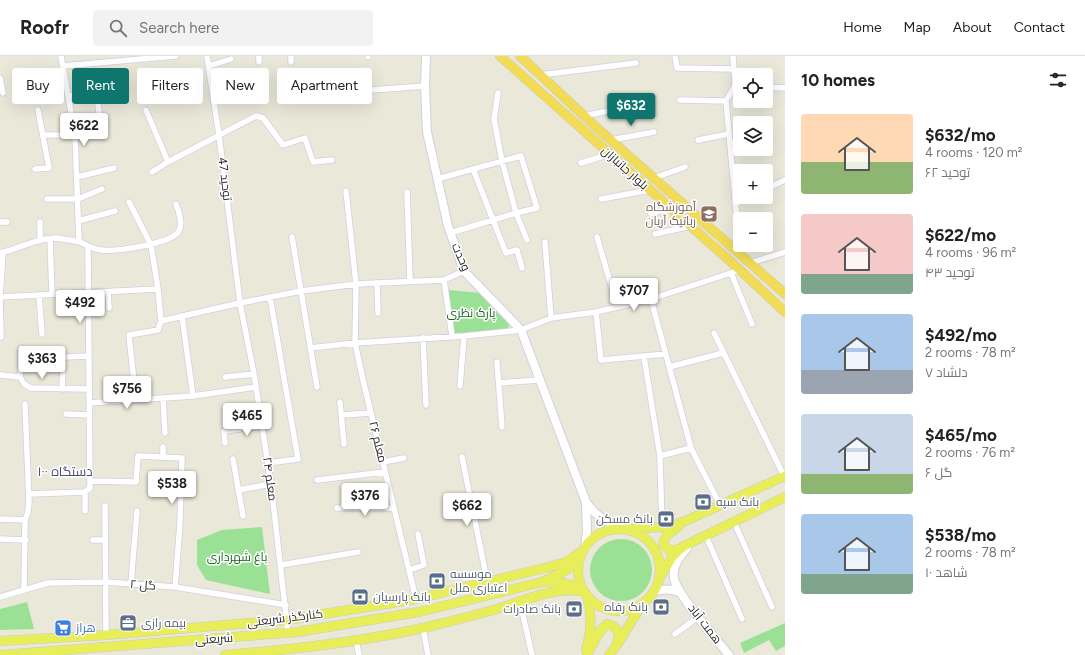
<!DOCTYPE html>
<meta charset="utf-8">
<style>
:root{--surface:#fff;--page:#f2f2f2;--text:#222;--muted:#767676;--line:#e0e0e0;--accent:#0f766e}
body{margin:0;font-family:Figtree,Cairo,sans-serif;background:var(--page);color:var(--text);height:100vh;display:flex;flex-direction:column;font-size:15px;white-space:nowrap}
*{box-sizing:border-box;margin:0}
p{font-size:13px;color:var(--muted)}
.icon{flex:none;width:22px;height:22px;fill:none;stroke:currentColor;stroke-width:2;stroke-linecap:round;stroke-linejoin:round}
.map{position:relative;flex:1;overflow:hidden}
.details{display:flex;flex-direction:column;background:var(--surface);width:300px}
.details>*{flex:none}
.banner{position:absolute;left:12px;top:12px;width:380px;height:36px;display:flex;gap:8px}
.buttons{position:absolute;left:733px;top:12px;display:grid;gap:8px}
.buttons a{display:grid;place-items:center;width:40px;height:40px;border-radius:4px;background:var(--surface);box-shadow:0 4px 16px #0002;font-size:20px}
.price{position:absolute;translate:-50% -34px;padding:0 9px;border-radius:4px;background:#fff;color:#222;font-size:13px;line-height:26px;filter:drop-shadow(0 1px 2px #0008)}
.price::after{content:'';position:absolute;left:50%;top:24px;width:12px;height:9px;margin-left:-6px;background:inherit;clip-path:polygon(0 0,100% 0,50% 100%)}
.price.selected{background:var(--accent);color:#fff}
ul{padding:0;list-style:none}
li{display:flex;align-items:center;gap:12px;height:100px;padding:0 16px}
li span{display:grid;place-items:center;flex:none;width:112px;height:80px;border-radius:4px;color:#555}
li>.icon{margin-inline-start:auto}
span .icon{width:48px;height:48px;fill:#fffc;stroke-width:1}
li b{font-size:17px}
h2{display:flex;justify-content:space-between;align-items:center;height:48px;padding:0 16px;font-size:17px}
.tag{padding:0 14px;border-radius:4px;background:var(--surface);box-shadow:0 4px 16px #0002;font-size:14px;line-height:36px}
.tag.selected{background:var(--accent);color:#fff}
header{display:flex;align-items:center;gap:24px;box-sizing:border-box;height:56px;padding:0 20px;background:var(--surface);border-bottom:1px solid var(--line)}
header strong{font-size:19px}
nav{display:flex;gap:22px;margin-inline-start:auto;font-size:14px}
.search{width:280px;height:36px;background:var(--page);display:flex;align-items:center;gap:10px;box-sizing:border-box;padding:0 14px;border-radius:4px;color:var(--muted);font-size:15px}
main{display:flex;flex:1;min-height:0}
.map>svg:first-child{display:block}
.green{fill:#9ae196}
.lines{fill:none;stroke-linecap:round;stroke-linejoin:round}
.minor-casing{stroke:#d0cfe1;stroke-width:7}
.secondary-casing{stroke:#d0cfe1;stroke-width:10}
.primary-casing{stroke:#cbcbcb;stroke-width:10}
.trunk-casing{stroke:#cbcbcb;stroke-width:10}
.minor{stroke:#fff;stroke-width:5.5}
.secondary{stroke:#fff;stroke-width:8}
.primary{stroke:#e8ee5a;stroke-width:9}
.trunk{stroke:#f2dc56;stroke-width:9}
.labels{text-anchor:middle;stroke-width:3;stroke-linejoin:round;paint-order:stroke}
.street-label{font-size:12px;fill:#282828;stroke:#fff}
.education-label{font-size:12px;fill:#785e54;stroke:#fff;text-anchor:end}
.park-label{font-size:12px;fill:#1a621f;stroke:#fff}
.service-label{font-size:12px;fill:#4e5e75;stroke:#fff;text-anchor:start}
.shop-label{font-size:12px;fill:#366cbe;stroke:#fff;text-anchor:start}
.neighbourhood-label{font-size:13px;fill:#4e4977;stroke:#fff}
</style>
<header>
<strong>Roofr</strong>
<div class="search"><svg class="icon" aria-label="search" viewBox="0 0 24 24"><circle cx="10" cy="10" r="6"/><path d="M15 15l6 6"/></svg>Search here</div>
<nav><a>Home</a><a>Map</a><a>About</a><a>Contact</a></nav>
</header>
<main>
<div class="map">
<svg width="785" height="599" viewBox="0 0 785 599">
<rect width="100%" height="100%" fill="#eae8d9"/>
<path class="green" d="M448 234 481 237 509 269 508 273 454 278Z
M262 471 270 538 206 524 197 509V484L222 474Z
M590 514a31 31 0 1 1 62 0a31 31 0 1 1-62 0Z
M27 546 34 573 0 574V553Z
M785 567V590L776 595 769 584 744 597 740 587Z"/>
<g class="lines">
<g class="minor-casing">
<path id="minor" d="M61 0 75 79 79 185
M207 0 219 79 240 247 254 318 271 428 288 577
M259 0V6
M291 0V6
M675 0 677 12 734 13
M733 0 735 29
M368 1V0
M63 10 176 0
M209 10 231 3
M540 19 636 7
M0 22 3 37
M46 28 66 26
M735 29 726 45 740 197
M766 31 785 32
M97 37 100 67
M498 37 494 63 502 105 516 157 527 184
M305 39 425 30
M68 40 127 35
M680 44 726 45
M146 54 168 106 256 60 263 62 283 89 305 82 313 106 332 104
M584 60 632 50
M43 79H75
M611 84 654 76
M698 84 729 78
M730 87 740 85
M581 107 610 98
M35 113 49 112 38 54
M473 113 506 197 517 194 522 212
M152 116 168 106
M77 121 114 112
M654 122 685 111
M437 123 521 100 537 152 516 157 450 177
M766 133 785 124
M346 135 356 228 355 287 363 324 416 543
M407 136 410 225
M47 143H78L102 133
M601 143 650 134
M129 146 151 189 158 233 161 265 158 274 129 279 136 344
M735 148 750 141
M651 158 670 152
M78 165 115 155
M0 166H7
M40 166V183
M655 178 691 170
M292 181 317 331
M597 181 617 250
M50 183 52 238
M545 186 551 262
M0 197C19 193 36 182 56 182 63 183 73 184 80 186 87 189 93 193 100 194 115 196 171 188 179 175 183 167 179 156 176 148
M750 207 785 196
M731 217 752 268
M444 224 452 280
M377 227 378 257
M108 236 109 252
M39 239 42 278
M0 241 158 233
M651 243 691 392 720 449
M596 256 601 304 666 298
M182 260 193 340
M161 265 240 247 301 235 356 228 444 224 464 215
M714 277 784 420
M1 281 0 241 3 197
M423 282 426 349
M310 292 355 287 464 280 521 274 551 262 596 256 651 243 740 214
M65 301 89 300
M644 301 660 400 662 472
M497 306 502 371
M669 311 723 297
M0 319 20 321 24 328 31 332 89 333
M20 321 21 292
M225 321 254 318
M499 327 539 324
M460 330 464 280
M62 333 63 312
M163 343 165 377
M340 346 344 388
M89 347 193 340 256 331
M66 358 89 359
M341 359 371 357
M225 387 224 375 262 370
M163 391V401
M660 400 691 392
M462 401 490 539
M233 403 243 460
M383 406 404 402
M268 407 298 403 270 241
M317 424 385 416
M90 425 136 426 138 400 182 402 180 467 175 531
M238 434 271 428
M29 438 85 436 90 432 88 190
M105 450 106 579
M337 452H394
M450 454 471 448
M85 455V436
M0 463 25 464
M734 466 772 551
M706 480 742 563
M0 483 26 484
M93 484H105
M281 509 358 496
M409 514 424 509 418 478
M131 528 137 455
M24 534 25 464 28 456 29 446 25 348
M0 541 48 527 105 526 175 531 286 549
M520 546 532 599
M423 572 428 599
M675 578 698 561
M356 584 359 599"/>
</g>
<g class="secondary-casing">
<path id="secondary" d="M426 0 425 30 427 76 448 170 464 215 521 274 586 446
M585 492 587 475 586 446C595 460 608 467 625 473
M687 492C680 500 672 510 674 522 676 538 717 584 729 599
M653 536C662 533 672 532 681 537"/>
</g>
<g class="primary-casing">
<path id="primary" d="M679 470 666 480 663 488 669 494H674L682 492
M629 473 663 471 683 466 785 420
M578 514a41 41 0 1 1 82 0a41 41 0 1 1-82 0Z
M659 523 672 501 682 491 785 441
M546 526 564 527 577 531
M0 585 106 579 287 564 416 543 545 512 566 506 579 497
M586 593C592 575 592 558 587 540
M2 599 297 576 419 556 542 526 567 514 581 499
M225 599C290 594 359 586 423 572 448 566 472 560 497 553 524 545 557 529 585 536
M587 599 600 575 607 568 615 571 619 579 617 587
M609 599 617 589 643 547"/>
</g>
<g class="trunk-casing">
<path id="trunk" d="M500 0 740 214 785 256
M520 0 597 72 785 238"/>
</g>
<use href="#minor" class="minor"/>
<use href="#secondary" class="secondary"/>
<use href="#primary" class="primary"/>
<use href="#trunk" class="trunk"/>
</g>
<defs>
<g id="school-square" transform="scale(0.9)"><rect x="-9" y="-9" width="18" height="18" rx="4" fill="#8d6e63" stroke="#fff"/><path d="M0-5L7-2L0 1L-7-2ZM-4 1L0 2.5L4 1V4Q0 6-4 4Z" fill="#fff"/></g>
<g id="bank-square" transform="scale(0.9)"><rect x="-9" y="-9" width="18" height="18" rx="4" fill="#5c6f8a" stroke="#fff"/><path d="M-6-4H6V4H-6ZM0-2.3a2.3 2.3 0 1 0 0 4.6a2.3 2.3 0 1 0 0-4.6Z" fill="#fff"/></g>
<g id="office-square" transform="scale(0.9)"><rect x="-9" y="-9" width="18" height="18" rx="4" fill="#5c6f8a" stroke="#fff"/><path d="M-6-3h4V-5.5h4V-3h4V5H-6ZM-1-4.5V-3h2v-1.5ZM-6 0V1H6V0Z" fill="#fff"/></g>
<g id="supermarket-square" transform="scale(0.9)"><rect x="-9" y="-9" width="18" height="18" rx="4" fill="#3f7fe0" stroke="#fff"/><path d="M-6-5.5h2.5l.6 2H6L4.5 2H-2.5L-4.4-4H-6ZM-1.5 3.2a1.3 1.3 0 1 0 .1 0ZM3 3.2a1.3 1.3 0 1 0 .1 0Z" fill="#fff"/></g>
</defs>
<g fill-rule="evenodd">
<use href="#school-square" x="709" y="158"/>
<use href="#bank-square" x="703" y="446"/>
<use href="#bank-square" x="666" y="463"/>
<use href="#bank-square" x="437" y="525"/>
<use href="#bank-square" x="360" y="541"/>
<use href="#bank-square" x="661" y="551"/>
<use href="#bank-square" x="574" y="553"/>
<use href="#office-square" x="128" y="567"/>
<use href="#supermarket-square" x="63" y="572"/>
</g>
<g class="labels">
<g class="street-label">
<text transform="translate(625 112) rotate(42)" y="4">بلوار جانبازان</text>
<text transform="translate(225 123) rotate(83)" y="4">توحید 47</text>
<text transform="translate(461 201) rotate(66)" y="4">وحدت</text>
<text transform="translate(378 386) rotate(76)" y="4">معلم ۲۶</text>
<text transform="translate(270 423) rotate(82)" y="4">معلم ۲۴</text>
<text transform="translate(143 529) rotate(4)" y="4">گل ۲</text>
<text transform="translate(285 562) rotate(-7)" y="4">کنارگذر شریعتی</text>
<text transform="translate(705 568) rotate(52)" y="4">همت آباد</text>
<text transform="translate(214 583) rotate(-4)" y="4">شریعتی</text>
</g>
<g class="education-label">
<text x="696" y="155">آموزشگاه<tspan x="696" dy="14">رباتیک آریان</tspan></text>
</g>
<g class="park-label">
<text x="471" y="261">پارک نظری</text>
<text x="237" y="505">باغ شهرداری</text>
</g>
<g class="service-label">
<text x="716" y="450">بانک سپه</text>
<text x="653" y="467" text-anchor="end">بانک مسکن</text>
<text x="450" y="522">موسسه<tspan x="450" dy="14">اعتباری ملل</tspan></text>
<text x="373" y="545">بانک پارسیان</text>
<text x="648" y="555" text-anchor="end">بانک رفاه</text>
<text x="561" y="557" text-anchor="end">بانک صادرات</text>
<text x="141" y="571">بیمه رازی</text>
</g>
<g class="shop-label">
<text x="76" y="576">هراز</text>
</g>
<g class="neighbourhood-label">
<text x="65" y="420">۱۰۰ دستگاه</text>
</g>
</g>
</svg>
<div class="buttons">
<a><svg class="icon" aria-label="locate" viewBox="0 0 24 24"><circle cx="12" cy="12" r="6"/><path d="M12 2v4M12 18v4M2 12h4M18 12h4"/></svg></a>
<a><svg class="icon" aria-label="layers" viewBox="0 0 24 24"><path d="M12 4l9 5-9 5-9-5zM3 14l9 5 9-5"/></svg></a>
<a>+</a>
<a>−</a>
</div>
<b class="price selected" style="left:631px;top:71px">$632</b>
<b class="price" style="left:84px;top:91px">$622</b>
<b class="price" style="left:634px;top:256px">$707</b>
<b class="price" style="left:80px;top:268px">$492</b>
<b class="price" style="left:42px;top:324px">$363</b>
<b class="price" style="left:127px;top:354px">$756</b>
<b class="price" style="left:247px;top:381px">$465</b>
<b class="price" style="left:172px;top:449px">$538</b>
<b class="price" style="left:365px;top:461px">$376</b>
<b class="price" style="left:467px;top:471px">$662</b>
<div class="banner">
<a class="tag">Buy</a>
<a class="tag selected">Rent</a>
<a class="tag">Filters</a>
<a class="tag">New</a>
<a class="tag">Apartment</a>
</div>
</div>
<section class="details">
<h2>10 homes<svg class="icon" aria-label="filters" viewBox="0 0 24 24"><path d="M4 7h16M4 17h16"/><circle cx="9" cy="7" r="2"/><circle cx="15" cy="17" r="2"/></svg></h2>
<ul>
<li><span style="background:linear-gradient(#ffd9b3 60%,#8fb573 0)"><svg class="icon" aria-label="home" viewBox="0 0 24 24"><path d="M3 11l9-7 9 7M6 9v11h12V9"/></svg></span><div><b>$632/mo</b><p>4 rooms · 120 m²</p><p>توحید ۶۲</p></div></li>
<li><span style="background:linear-gradient(#f6c9c9 75%,#7fa58c 0)"><svg class="icon" aria-label="home" viewBox="0 0 24 24"><path d="M3 11l9-7 9 7M6 9v11h12V9"/></svg></span><div><b>$622/mo</b><p>4 rooms · 96 m²</p><p>توحید ۴۳</p></div></li>
<li><span style="background:linear-gradient(#a9c7e8 70%,#9aa5b1 0)"><svg class="icon" aria-label="home" viewBox="0 0 24 24"><path d="M3 11l9-7 9 7M6 9v11h12V9"/></svg></span><div><b>$492/mo</b><p>2 rooms · 78 m²</p><p>دلشاد ۷</p></div></li>
<li><span style="background:linear-gradient(#c9d6e8 75%,#8fb573 0)"><svg class="icon" aria-label="home" viewBox="0 0 24 24"><path d="M3 11l9-7 9 7M6 9v11h12V9"/></svg></span><div><b>$465/mo</b><p>2 rooms · 76 m²</p><p>گل ۶</p></div></li>
<li><span style="background:linear-gradient(#a9c7e8 75%,#7fa58c 0)"><svg class="icon" aria-label="home" viewBox="0 0 24 24"><path d="M3 11l9-7 9 7M6 9v11h12V9"/></svg></span><div><b>$538/mo</b><p>2 rooms · 78 m²</p><p>شاهد ۱۰</p></div></li>
</ul>
</section>
</main>
